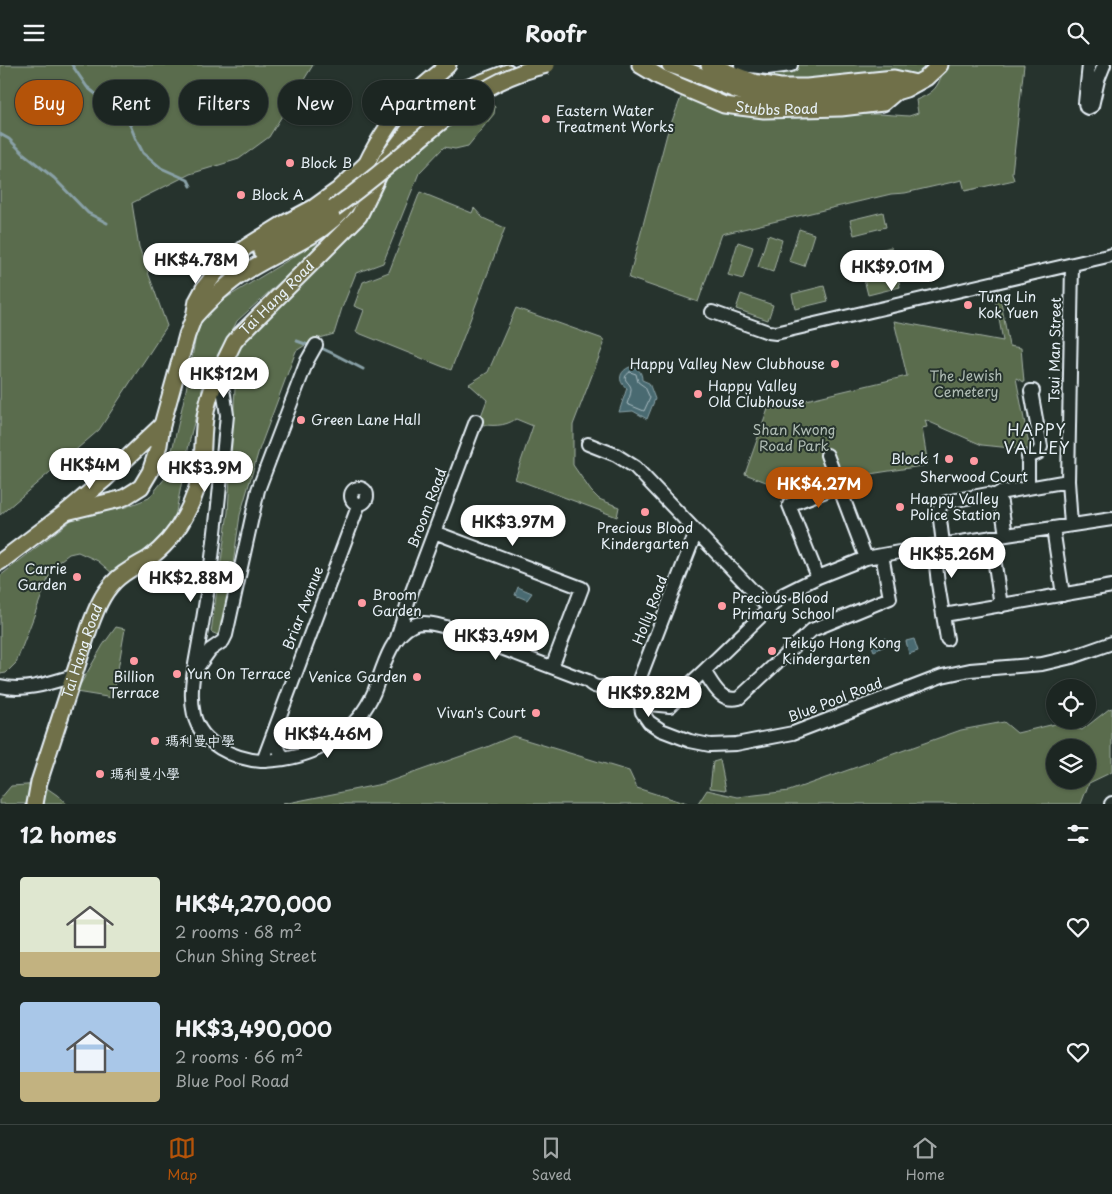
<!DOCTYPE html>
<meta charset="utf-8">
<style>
:root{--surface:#1c2622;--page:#29322f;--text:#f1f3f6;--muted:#a0a5a5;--line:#3a4340;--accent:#b45309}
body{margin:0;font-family:"Playpen Sans","LXGW WenKai TC",sans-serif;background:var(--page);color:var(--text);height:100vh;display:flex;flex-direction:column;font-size:19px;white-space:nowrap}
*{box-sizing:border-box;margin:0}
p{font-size:16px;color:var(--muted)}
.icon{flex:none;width:28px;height:28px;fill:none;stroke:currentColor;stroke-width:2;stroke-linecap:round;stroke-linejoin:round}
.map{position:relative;height:739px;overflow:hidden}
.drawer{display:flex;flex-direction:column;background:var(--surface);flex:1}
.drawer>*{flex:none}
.top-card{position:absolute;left:15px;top:15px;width:500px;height:45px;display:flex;gap:10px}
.controls{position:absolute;left:1046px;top:614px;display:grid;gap:10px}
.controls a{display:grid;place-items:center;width:50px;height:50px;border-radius:50%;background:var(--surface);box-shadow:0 1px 4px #0004,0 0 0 1px var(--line);font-size:25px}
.price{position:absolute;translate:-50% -42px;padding:0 11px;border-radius:18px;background:#fff;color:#222;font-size:16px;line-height:32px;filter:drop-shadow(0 1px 2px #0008)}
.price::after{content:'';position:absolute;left:50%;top:30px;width:15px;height:11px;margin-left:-8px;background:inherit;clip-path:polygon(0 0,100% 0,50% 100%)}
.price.active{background:var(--accent);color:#fff}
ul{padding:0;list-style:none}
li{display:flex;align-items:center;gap:15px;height:125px;padding:0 20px}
li span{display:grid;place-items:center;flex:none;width:140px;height:100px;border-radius:5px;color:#555}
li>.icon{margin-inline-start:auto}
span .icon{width:60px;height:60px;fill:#fffc;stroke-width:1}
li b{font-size:21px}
h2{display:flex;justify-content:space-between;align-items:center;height:60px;padding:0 20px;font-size:21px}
.chip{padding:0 18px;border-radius:22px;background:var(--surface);box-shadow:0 1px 4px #0004,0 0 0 1px var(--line);font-size:18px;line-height:45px}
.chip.active{background:var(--accent);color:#fff}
header{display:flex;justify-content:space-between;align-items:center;height:65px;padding:0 20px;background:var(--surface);font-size:22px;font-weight:700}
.tabs{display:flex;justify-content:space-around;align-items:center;height:70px;border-top:1px solid var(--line);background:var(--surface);font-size:14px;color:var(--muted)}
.tabs a{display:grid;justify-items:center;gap:2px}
.tabs .active{color:var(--accent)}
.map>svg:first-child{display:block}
.green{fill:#5a6c4e;stroke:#a1aea3;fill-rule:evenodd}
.water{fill:#4a6b71;stroke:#89a1a7}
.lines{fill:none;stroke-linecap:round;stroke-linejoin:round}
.shore{stroke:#a9bbc2;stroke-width:1}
.stream{stroke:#89a1a7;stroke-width:3}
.minor-casing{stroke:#e8f1f8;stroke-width:16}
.major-casing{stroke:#e8f1f8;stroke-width:19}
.minor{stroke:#26332d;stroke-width:12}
.major{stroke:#70704a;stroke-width:15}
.major-bridge-casing{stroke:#e8f1f8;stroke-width:19;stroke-linecap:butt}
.major-bridge{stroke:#70704a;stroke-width:15}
.poi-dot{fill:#ff9aa2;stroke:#26332d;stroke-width:2}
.labels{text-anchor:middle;stroke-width:4;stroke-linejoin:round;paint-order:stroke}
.street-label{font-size:14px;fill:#e8f1f8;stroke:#26332d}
.poi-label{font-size:14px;fill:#e8f1f8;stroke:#26332d;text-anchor:start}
.park-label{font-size:14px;fill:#afbcb4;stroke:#26332d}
.quarter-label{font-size:16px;letter-spacing:1px;fill:#e8f1f8;stroke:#26332d}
</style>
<header><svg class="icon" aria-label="menu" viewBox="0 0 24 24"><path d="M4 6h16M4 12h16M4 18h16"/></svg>Roofr<svg class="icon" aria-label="search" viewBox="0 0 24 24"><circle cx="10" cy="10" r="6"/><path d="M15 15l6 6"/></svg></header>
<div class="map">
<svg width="1112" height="739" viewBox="0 0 1112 739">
<rect width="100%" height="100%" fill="#26332d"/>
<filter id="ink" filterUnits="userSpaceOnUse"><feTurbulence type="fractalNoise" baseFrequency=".02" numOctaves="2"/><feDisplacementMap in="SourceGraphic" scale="10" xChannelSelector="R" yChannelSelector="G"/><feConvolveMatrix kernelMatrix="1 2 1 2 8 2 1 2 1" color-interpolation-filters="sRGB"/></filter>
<g filter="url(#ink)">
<path class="green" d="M0 0H313L269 72 239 94 190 109 132 138 139 182 167 261 99 365 0 450Z
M799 0H936L917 13 809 17 763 12V7Z
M946 0H1024L1012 108 1014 115 965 126 962 115 905 128 891 129 722 169 698 237 629 213 667 69 682 30 730 47 747 51 879 49 909 51 918 48 916 35C938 26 937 21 946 0Z
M489 36 495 42 494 49 468 81 455 84 444 82 419 108 383 198 356 208 342 243 334 269 313 275 296 286 259 385 240 450 229 528 222 567 218 570 211 567 228 447 237 288 241 277 353 169 364 153 383 117 479 37Z
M420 127 472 148 474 143 483 153 505 163 451 305 356 267 364 245 354 241 363 217 389 207Z
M883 147 886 162 854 170 850 155Z
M799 164 814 169 804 201 789 196Z
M768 170 782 175 773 207 758 202Z
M325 176 237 256 218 294 210 301 204 314 200 335 191 369 175 452 163 468 133 499 113 509 98 496 78 487 69 489 53 501 16 598 6 608 0 609V531L1 524 0 522V511L74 453 95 446 126 442 149 433 166 412 186 325 196 271 203 254 218 238 313 180Z
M738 177 753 182 743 214 728 210Z
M891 182 894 197 862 205 858 190Z
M897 207 900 222 868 230 864 214Z
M824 221 828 236 795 244 792 229Z
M999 226 1009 281 1021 283 1024 317 1016 313 1030 385 982 380 925 355 927 362 922 363 928 400 844 413 832 385 822 393 831 415 829 420 785 439 774 415 766 417 745 409 768 344 907 311 894 256 1003 276 994 227Z
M741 229 773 240 768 255 736 244Z
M516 243 603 274 604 279 573 360V400L591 426 599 434 619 442 617 452 515 414 533 361 516 354C504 362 492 361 478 359L487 335 469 319 488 307Z
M116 562 125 564 113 633 76 627 103 580Z
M1112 643V707L1089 718 1081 739H698L707 725 738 732 789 726 961 665 1004 657 1017 668 1059 658 1082 665 1109 644ZM1088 682V715H1055V682Z
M513 671 629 706 637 723 687 739H283L382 719 487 682Z
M720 695 726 725 710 723 713 697Z
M41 719 57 730 67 739H0V734L11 721Z"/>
<path class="water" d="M630 302C638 302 642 307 642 315L649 318 655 334 647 354 633 346 619 347 627 323C617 317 619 306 630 302Z
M518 522 532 528 527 535 515 530Z
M886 573 889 579 874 586 871 579Z
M914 574 918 586 909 589 906 576Z"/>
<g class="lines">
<path class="shore" d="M630 307 636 309 638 317 645 322 650 333 644 346 627 339C628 335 631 330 631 325 632 317 618 315 630 307Z"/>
<path class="stream" d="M72 0 87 22 128 55 135 72 143 88 161 103 188 115 191 121
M0 69 9 74 24 89 54 113 88 148 107 158
M297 276 308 280H311
M319 282 334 289 363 304"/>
<g class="minor-casing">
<path id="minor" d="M741 0 768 3 791 0
M1089 0 1085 38 1086 42 1088 43 1092 41 1098 15 1104 0
M712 247 768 267 776 268 1112 190
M218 312 224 330 227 350C222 403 217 456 210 508 207 529 204 550 200 571 196 597 188 624 194 650 201 679 234 694 261 696 269 696 276 695 284 694 323 688 358 664 374 627 382 606 390 571 413 560 423 556 435 559 446 562L588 616C591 621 598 623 604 622L649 639 670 641 676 635 678 630
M588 379 616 390 635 402 769 543
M827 390 866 493
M1028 392 1038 388 1041 382 1031 326H1033
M1028 397V416
M351 431a8 8 0 1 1 16 0a8 8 0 1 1-16 0Z
M994 431 999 428 1068 416
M1071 460 1068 416 1072 200
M1053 463 1063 530
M434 467 582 523 552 602
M991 472 1001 541
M943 479 939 446C940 441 941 439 946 437L988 429 994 431 997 433 1001 438 1006 470
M934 481 938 519 947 574
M818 512 789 440 839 421
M944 550 1112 521
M397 573 409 534 476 356
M197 603 210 585 223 576 226 570 258 425 307 296 316 280
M704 606C713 619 720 638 739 633L812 565 890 533 882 490
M0 621C24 627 50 618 73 611
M632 633 696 467
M671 633 678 630 704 606 784 529 818 512 866 493 882 490 934 481 1112 454
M640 636 642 647 649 657 661 665 690 676 710 680 736 679 793 668 942 611 970 605 1042 599 1072 592 1112 578
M276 663V678L283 694
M263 696 359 439
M1111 739 1112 738"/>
</g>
<g class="major-casing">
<g id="major">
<path id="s1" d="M640 0 660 12 677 20 724 40 764 45 841 43 883 38 896 27 906 24 926 13 940 0"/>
<path d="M670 0C702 9 731 27 764 33L896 27"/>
<path d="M709 0 754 17 781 22H807L894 13 916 18"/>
<path d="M363 107C371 86 392 53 407 37 419 23 435 12 448 0"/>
<path d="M261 186 334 143"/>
<path d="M195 251C210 235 225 220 244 208 280 184 334 169 354 128"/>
<path d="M66 447 120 434 125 432 141 422 150 407 159 380 162 360 187 270 194 252 197 236 204 223 218 205 246 182 283 159 313 143 338 125 366 99"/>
<path d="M0 497 66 447 104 415 162 360"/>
<path id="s2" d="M35 739 39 717 90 561C96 545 102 529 114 517 123 507 136 501 148 494 164 483 176 468 185 451 193 436 199 421 201 404 204 385 202 366 206 347 210 323 223 300 234 277L239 271 359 151 386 95 420 50 443 32 508 7"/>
</g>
</g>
<use href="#minor" class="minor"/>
<use href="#major" class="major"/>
<g class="major-bridge-casing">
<path id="major-bridge" d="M334 143C364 121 392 98 420 74 462 40 492 12 547 0"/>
</g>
<use href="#major-bridge" class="major-bridge"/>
</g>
</g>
<g class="poi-dot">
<circle cx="546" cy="54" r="5"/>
<circle cx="290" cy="98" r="5"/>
<circle cx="241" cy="130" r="5"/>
<circle cx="968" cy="240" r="5"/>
<circle cx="835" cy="299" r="5"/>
<circle cx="698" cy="329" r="5"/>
<circle cx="301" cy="355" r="5"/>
<circle cx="949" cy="394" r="5"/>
<circle cx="974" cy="396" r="5"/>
<circle cx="900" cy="442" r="5"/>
<circle cx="645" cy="447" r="5"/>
<circle cx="77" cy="512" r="5"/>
<circle cx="362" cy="538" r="5"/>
<circle cx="722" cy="541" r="5"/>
<circle cx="772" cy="586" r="5"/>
<circle cx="134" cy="596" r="5"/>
<circle cx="177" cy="609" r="5"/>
<circle cx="417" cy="612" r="5"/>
<circle cx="536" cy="648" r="5"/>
<circle cx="155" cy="676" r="5"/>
<circle cx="100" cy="709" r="5"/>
</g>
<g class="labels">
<g class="street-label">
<text dy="5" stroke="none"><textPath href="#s1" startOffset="146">Stubbs Road</textPath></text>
<text dy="5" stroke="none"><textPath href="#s2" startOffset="580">Tai Hang Road</textPath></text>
<text transform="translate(1055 285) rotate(-89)" y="5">Tsui Man Street</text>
<text transform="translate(427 443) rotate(-69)" y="5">Broom Road</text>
<text transform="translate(303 543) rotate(-69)" y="5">Briar Avenue</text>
<text transform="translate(650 545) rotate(-69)" y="5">Holly Road</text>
<text dy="5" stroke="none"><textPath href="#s2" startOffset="160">Tai Hang Road</textPath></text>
<text transform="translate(835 635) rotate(-21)" y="5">Blue Pool Road</text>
</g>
<g class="poi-label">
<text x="556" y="51">Eastern Water<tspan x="556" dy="16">Treatment Works</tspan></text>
<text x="300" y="103">Block B</text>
<text x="251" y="135">Block A</text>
<text x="978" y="237">Tung Lin<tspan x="978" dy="16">Kok Yuen</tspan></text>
<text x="825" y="304" text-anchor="end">Happy Valley New Clubhouse</text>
<text x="708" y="326">Happy Valley<tspan x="708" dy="16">Old Clubhouse</tspan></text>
<text x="311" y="360">Green Lane Hall</text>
<text x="939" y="399" text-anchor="end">Block 1</text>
<text x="974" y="417" text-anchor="middle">Sherwood Court</text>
<text x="910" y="439">Happy Valley<tspan x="910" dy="16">Police Station</tspan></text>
<text x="645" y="468" text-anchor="middle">Precious Blood<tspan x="645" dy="16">Kindergarten</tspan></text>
<text x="67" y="509" text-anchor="end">Carrie<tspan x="67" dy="16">Garden</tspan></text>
<text x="372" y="535">Broom<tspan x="372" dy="16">Garden</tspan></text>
<text x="732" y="538">Precious Blood<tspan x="732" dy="16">Primary School</tspan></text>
<text x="782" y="583">Teikyo Hong Kong<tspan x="782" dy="16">Kindergarten</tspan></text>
<text x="187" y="614">Yun On Terrace</text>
<text x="134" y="617" text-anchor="middle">Billion<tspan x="134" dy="16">Terrace</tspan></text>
<text x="407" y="617" text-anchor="end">Venice Garden</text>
<text x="526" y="653" text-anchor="end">Vivan's Court</text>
<text x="165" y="681">瑪利曼中學</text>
<text x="110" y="714">瑪利曼小學</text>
</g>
<g class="park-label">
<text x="966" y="316">The Jewish<tspan x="966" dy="16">Cemetery</tspan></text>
<text x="794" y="370">Shan Kwong<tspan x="794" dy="16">Road Park</tspan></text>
</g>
<g class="quarter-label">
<text x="1037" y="371">HAPPY<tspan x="1037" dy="18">VALLEY</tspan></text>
</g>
</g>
</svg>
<div class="controls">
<a><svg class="icon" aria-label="locate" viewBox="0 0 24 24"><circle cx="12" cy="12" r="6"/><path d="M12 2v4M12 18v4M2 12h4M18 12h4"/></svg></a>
<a><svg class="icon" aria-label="layers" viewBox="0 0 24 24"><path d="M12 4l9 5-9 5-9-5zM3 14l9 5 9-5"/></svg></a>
</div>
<b class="price" style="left:196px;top:220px">HK$4.78M</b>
<b class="price" style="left:892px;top:227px">HK$9.01M</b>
<b class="price" style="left:224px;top:334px">HK$12M</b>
<b class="price" style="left:90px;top:425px">HK$4M</b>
<b class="price" style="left:205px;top:428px">HK$3.9M</b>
<b class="price active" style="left:819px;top:444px">HK$4.27M</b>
<b class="price" style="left:513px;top:482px">HK$3.97M</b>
<b class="price" style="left:952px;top:514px">HK$5.26M</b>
<b class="price" style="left:191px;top:538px">HK$2.88M</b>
<b class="price" style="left:496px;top:596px">HK$3.49M</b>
<b class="price" style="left:649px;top:653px">HK$9.82M</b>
<b class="price" style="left:328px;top:694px">HK$4.46M</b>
<div class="top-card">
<a class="chip active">Buy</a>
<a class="chip">Rent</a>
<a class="chip">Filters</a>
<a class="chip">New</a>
<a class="chip">Apartment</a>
</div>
</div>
<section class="drawer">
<h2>12 homes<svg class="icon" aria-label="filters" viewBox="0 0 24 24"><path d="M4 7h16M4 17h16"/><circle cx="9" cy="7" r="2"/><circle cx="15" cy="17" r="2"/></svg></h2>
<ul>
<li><span style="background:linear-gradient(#dfe7d0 75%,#c2b280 0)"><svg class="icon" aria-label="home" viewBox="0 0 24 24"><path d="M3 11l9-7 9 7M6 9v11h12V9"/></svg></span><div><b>HK$4,270,000</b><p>2 rooms · 68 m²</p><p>Chun Shing Street</p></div><svg class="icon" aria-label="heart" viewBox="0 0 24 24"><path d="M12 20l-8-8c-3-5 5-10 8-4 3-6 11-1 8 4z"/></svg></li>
<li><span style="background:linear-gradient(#a9c7e8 70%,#c2b280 0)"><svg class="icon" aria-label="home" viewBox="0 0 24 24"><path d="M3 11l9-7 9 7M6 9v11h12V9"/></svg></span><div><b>HK$3,490,000</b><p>2 rooms · 66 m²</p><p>Blue Pool Road</p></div><svg class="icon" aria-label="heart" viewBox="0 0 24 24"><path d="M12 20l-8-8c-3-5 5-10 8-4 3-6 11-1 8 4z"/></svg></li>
</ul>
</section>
<nav class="tabs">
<a class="active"><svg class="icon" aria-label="map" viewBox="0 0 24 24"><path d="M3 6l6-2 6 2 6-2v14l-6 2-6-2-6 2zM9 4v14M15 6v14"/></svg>Map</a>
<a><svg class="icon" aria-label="saved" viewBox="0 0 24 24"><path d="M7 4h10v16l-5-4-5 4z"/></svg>Saved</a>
<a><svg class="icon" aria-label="home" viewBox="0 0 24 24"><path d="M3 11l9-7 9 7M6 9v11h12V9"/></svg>Home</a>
</nav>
